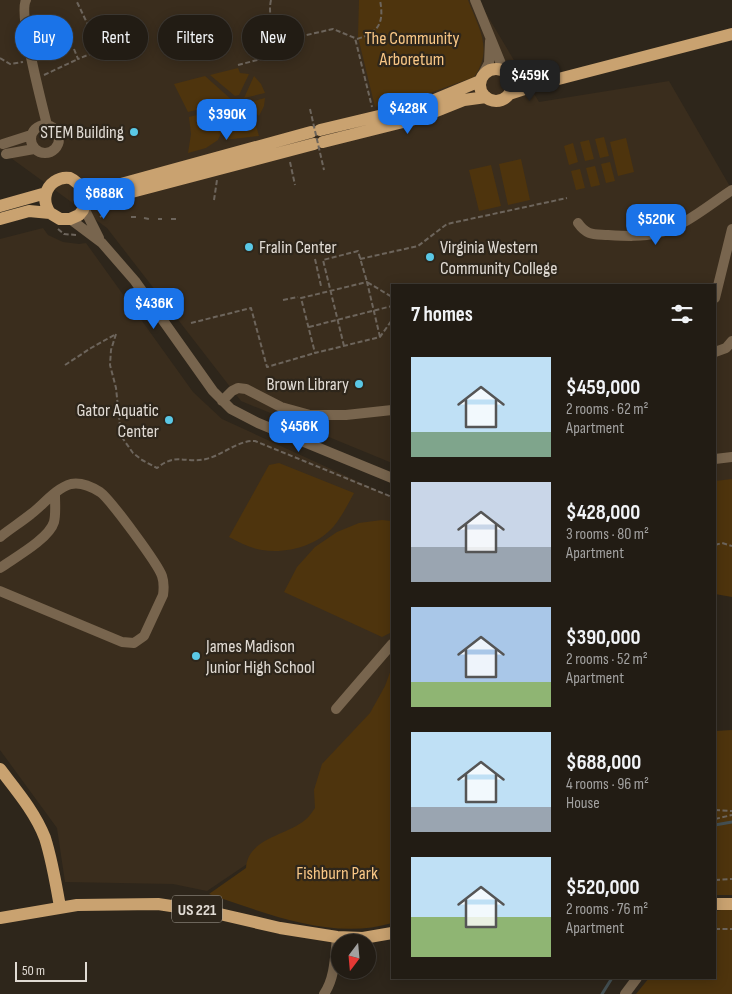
<!DOCTYPE html>
<meta charset="utf-8">
<style>
:root{--surface:#221c14;--page:#2a251d;--text:#f1f3f6;--muted:#a2a1a0;--line:#3f3a34;--accent:#1a73e8}
body{margin:0;font-family:"Sofia Sans Condensed",sans-serif;background:var(--page);color:var(--text);height:100vh;display:flex;flex-direction:column;font-size:19px;white-space:nowrap}
*{box-sizing:border-box;margin:0}
p{font-size:16px;color:var(--muted)}
.icon{flex:none;width:28px;height:28px;fill:none;stroke:currentColor;stroke-width:2;stroke-linecap:round;stroke-linejoin:round}
.map{position:relative;flex:1;overflow:hidden}
.details{position:absolute;left:391px;top:284px;width:325px;height:695px;display:flex;flex-direction:column;background:var(--surface);border-radius:0px;box-shadow:0 2px 12px #0003,0 0 0 1px var(--line)}
.details>*{flex:none}
.hud{position:absolute;left:15px;top:15px;width:301px;height:45px;display:flex;gap:10px}
.needle{width:32px;rotate:196deg}
.tools{position:absolute;left:331px;top:934px;display:grid;gap:10px}
.tools a{display:grid;place-items:center;width:45px;height:45px;border-radius:50%;background:var(--surface);box-shadow:0 2px 12px #0003,0 0 0 1px var(--line);font-size:25px}
.scale{position:absolute;left:15px;bottom:12px;width:72px;box-sizing:border-box;padding-left:5px;border:2px solid #e1dbd4;border-top:0;font-size:14px;line-height:18px;white-space:nowrap;color:#e1dbd4;-webkit-text-stroke:4px #2e261b;paint-order:stroke}
.price{position:absolute;translate:-50% -42px;padding:0 11px;border-radius:10px;background:var(--accent);color:#fff;font-size:16px;line-height:32px;filter:drop-shadow(0 1px 2px #0008)}
.price::after{content:'';position:absolute;left:50%;top:30px;width:15px;height:11px;margin-left:-8px;background:inherit;clip-path:polygon(0 0,100% 0,50% 100%)}
.price.selected{background:#222;color:#fff}
ul{padding:0;list-style:none}
li{display:flex;align-items:center;gap:15px;height:125px;padding:0 20px}
li span{display:grid;place-items:center;flex:none;width:140px;height:100px;border-radius:0px;color:#555}
li>.icon{margin-inline-start:auto}
span .icon{width:60px;height:60px;fill:#fffc;stroke-width:1}
li b{font-size:21px}
h2{display:flex;justify-content:space-between;align-items:center;height:60px;padding:0 20px;font-size:21px}
.tag{padding:0 18px;border-radius:22px;background:var(--surface);box-shadow:0 2px 12px #0003,0 0 0 1px var(--line);font-size:18px;line-height:45px}
.tag.selected{background:var(--accent);color:#fff}
.map>svg:first-child{display:block}
.built{fill:#3a2d1d}
.green{fill:#4e340d}
.lines{fill:none;stroke-linecap:round;stroke-linejoin:round}
.stream{stroke:#445053;stroke-width:3}
.path{stroke:#6d655c;stroke-width:2;stroke-dasharray:5 2.5;stroke-linecap:butt}
.minor{stroke:#78654e;stroke-width:10}
.major{stroke:#c9a270;stroke-width:12}
.path-bridge{stroke:#6d655c;stroke-width:2;stroke-dasharray:5 2.5;stroke-linecap:butt}
.poi-dot{fill:#5ac8e6;stroke:#2e261b;stroke-width:2}
.labels{text-anchor:middle;stroke-width:4.5;stroke-linejoin:round;paint-order:stroke}
.shield{fill:#2e261b;stroke:#aba59c;stroke-width:1}
.shield-label{font-size:16px;font-weight:bold;fill:#e1dbd4}
.park-label{font-size:18px;fill:#f9c786;stroke:#2e261b}
.poi-label{font-size:18px;fill:#e1dbd4;stroke:#2e261b;text-anchor:end}
</style>
<div class="map">
<svg width="732" height="994" viewBox="0 0 732 994">
<rect width="100%" height="100%" fill="#2e261b"/>
<path class="built" d="M0 0H478L539 102 669 81 732 190V507L715 520V285H392V463L241 401 107 228 0 150Z
M43 228 48 235 63 242 79 244 86 243 193 392 222 419 392 497V766L207 891 173 884 65 882 57 828 0 750V239Z"/>
<path class="green" d="M359 0H468C478 27 494 49 474 77L427 94 375 107 358 37Z
M238 68 240 73 249 74 239 95 235 96 210 75Z
M205 76 232 100V101L188 112 174 84Z
M254 76 261 84 265 93 244 98Z
M265 98 264 106 259 116 245 104 246 103Z
M233 106 218 140 206 148 188 153 191 134 189 117Z
M242 108 256 120 255 122 259 136 224 140 238 109Z
M604 137 609 156 600 158 595 139Z
M626 138 634 172 618 176 610 142Z
M589 140 594 159 585 161 580 142Z
M573 143 578 162 569 165 564 146Z
M521 159 530 200 508 205 499 164Z
M610 162 615 181 606 183 601 164Z
M491 165 501 206 479 211 469 170Z
M595 166 600 185 591 187 586 168Z
M580 169 585 188 576 190 571 171Z
M279 463 354 493C348 504 342 516 334 526 317 546 287 554 262 550 250 548 240 543 229 537L269 465Z
M732 479V597L715 594V481Z
M382 520 392 521V632L382 637 284 592 297 567 315 547 337 532 359 523Z
M392 667V923C333 941 265 913 209 894L246 868C248 838 286 836 305 820 309 817 312 812 315 808L314 790 322 764 370 713 385 686Z
M732 730V895H715V731Z
M732 908V994H636L649 978H715V911Z"/>
<g class="lines">
<path class="stream" d="M715 825 732 822
M602 994 612 978"/>
<path class="path" d="M271 0C268 13 273 25 272 39
M273 31 283 33
M292 36 298 37 333 29 355 38 372 107
M357 39C380 32 384 22 380 0
M74 49 78 59 100 50 76 0
M0 58 10 64 23 62
M238 65 261 59 270 46
M44 75 78 59
M290 162 295 185
M214 200 217 180
M100 217 106 213 105 210
M131 217H136
M144 218 149 219
M158 219H162
M171 219H176
M58 229 64 234 76 235
M281 245 290 256
M315 259 321 286
M360 259 418 246 447 224 567 198
M283 300 298 297
M191 323 251 308 267 367 315 353
M309 327 392 306
M116 334 111 350 110 365 116 388 121 436 133 453 142 460 157 468C177 452 185 464 206 459 223 455 238 440 255 441L392 497
M380 337 367 282 301 298 315 353 380 337 392 320
M344 346 323 260 358 251 367 282 392 297
M65 365 91 348 116 334
M715 545 722 543 732 546
M715 810 732 811
M715 819 732 815
M715 880 732 879
M715 929H732"/>
<path class="minor" d="M26 0C18 15 42 104 47 125
M475 0 504 71
M483 74 489 63 490 41
M31 139a14 14 0 1 1 28 0a14 14 0 1 1-28 0Z
M3 144 31 135
M6 154 34 149
M84 208 99 238
M70 219 102 243 135 281 213 391 231 409 258 423 392 478
M578 223C587 236 594 234 608 235 625 236 642 237 658 233 685 226 709 205 732 190
M715 298 732 229
M715 352 726 348 732 341
M222 401 232 391 238 388 246 389 281 407 310 415H346L392 410
M715 459 732 457
M0 537C10 529 21 522 31 514 43 505 56 488 71 484 81 482 92 487 100 492 110 499 158 564 162 576 164 582 164 588 163 595L144 636 134 643 122 642 0 591
M0 568C14 558 49 539 54 522 56 514 55 504 55 495
M336 709 392 644
M324 994C335 978 335 956 337 937
M625 994 637 978"/>
<path class="major" d="M480 85a16 16 0 1 1 32 0a16 16 0 1 1-32 0Z
M509 94 543 83 732 34
M320 130 408 109 432 101 480 81
M323 142 419 118 464 100 486 97
M86 204 314 144
M0 206 46 193
M50 213C46 207 44 201 46 194 48 184 59 176 70 178 75 180 78 185 83 187 90 190 102 188 110 187L311 132
M0 219 29 211 50 213 60 219H70L79 215 83 210 86 197
M0 769C16 790 35 812 45 838 52 860 56 884 60 907
M715 904H732
M0 918 77 905 158 904 211 912 280 928 337 937 363 938 392 933"/>
<path class="path-bridge" d="M310 109 324 170"/>
</g>
<g class="poi-dot">
<circle cx="134" cy="132" r="5"/>
<circle cx="249" cy="247" r="5"/>
<circle cx="430" cy="257" r="5"/>
<circle cx="359" cy="384" r="5"/>
<circle cx="169" cy="420" r="5"/>
<circle cx="196" cy="656" r="5"/>
</g>
<g class="labels">
<rect class="shield" x="172" y="895.5" width="50" height="27" rx="4"/>
<g class="shield-label">
<text x="197" y="915">US 221</text>
</g>
<g class="park-label">
<text x="412" y="44">The Community<tspan x="412" dy="21">Arboretum</tspan></text>
<text x="337" y="879">Fishburn Park</text>
</g>
<g class="poi-label">
<text x="124" y="138">STEM Building</text>
<text x="259" y="253" text-anchor="start">Fralin Center</text>
<text x="440" y="253" text-anchor="start">Virginia Western<tspan x="440" dy="21">Community College</tspan></text>
<text x="349" y="390">Brown Library</text>
<text x="159" y="416">Gator Aquatic<tspan x="159" dy="21">Center</tspan></text>
<text x="206" y="652" text-anchor="start">James Madison<tspan x="206" dy="21">Junior High School</tspan></text>
</g>
</g>
</svg>
<div class="tools">
<a><svg class="needle" viewBox="-14 -14 28 28"><path d="M0-13l5 13h-10z" fill="#e53935"/><path d="M0 13l5-13h-10z" fill="#a2a1a0"/></svg></a>
</div>
<div class="scale">50 m</div>
<b class="price selected" style="left:530px;top:102px">$459K</b>
<b class="price" style="left:408px;top:135px">$428K</b>
<b class="price" style="left:227px;top:141px">$390K</b>
<b class="price" style="left:104px;top:220px">$688K</b>
<b class="price" style="left:656px;top:246px">$520K</b>
<b class="price" style="left:154px;top:330px">$436K</b>
<b class="price" style="left:299px;top:453px">$456K</b>
<div class="hud">
<a class="tag selected">Buy</a>
<a class="tag">Rent</a>
<a class="tag">Filters</a>
<a class="tag">New</a>
</div>
<section class="details">
<h2>7 homes<svg class="icon" aria-label="filters" viewBox="0 0 24 24"><path d="M4 7h16M4 17h16"/><circle cx="9" cy="7" r="2"/><circle cx="15" cy="17" r="2"/></svg></h2>
<ul>
<li><span style="background:linear-gradient(#bfe0f5 75%,#7fa58c 0)"><svg class="icon" aria-label="home" viewBox="0 0 24 24"><path d="M3 11l9-7 9 7M6 9v11h12V9"/></svg></span><div><b>$459,000</b><p>2 rooms · 62 m²</p><p>Apartment</p></div></li>
<li><span style="background:linear-gradient(#c9d6e8 65%,#9aa5b1 0)"><svg class="icon" aria-label="home" viewBox="0 0 24 24"><path d="M3 11l9-7 9 7M6 9v11h12V9"/></svg></span><div><b>$428,000</b><p>3 rooms · 80 m²</p><p>Apartment</p></div></li>
<li><span style="background:linear-gradient(#a9c7e8 75%,#8fb573 0)"><svg class="icon" aria-label="home" viewBox="0 0 24 24"><path d="M3 11l9-7 9 7M6 9v11h12V9"/></svg></span><div><b>$390,000</b><p>2 rooms · 52 m²</p><p>Apartment</p></div></li>
<li><span style="background:linear-gradient(#bfe0f5 75%,#9aa5b1 0)"><svg class="icon" aria-label="home" viewBox="0 0 24 24"><path d="M3 11l9-7 9 7M6 9v11h12V9"/></svg></span><div><b>$688,000</b><p>4 rooms · 96 m²</p><p>House</p></div></li>
<li><span style="background:linear-gradient(#bfe0f5 60%,#8fb573 0)"><svg class="icon" aria-label="home" viewBox="0 0 24 24"><path d="M3 11l9-7 9 7M6 9v11h12V9"/></svg></span><div><b>$520,000</b><p>2 rooms · 76 m²</p><p>Apartment</p></div></li>
</ul>
</section>
</div>
